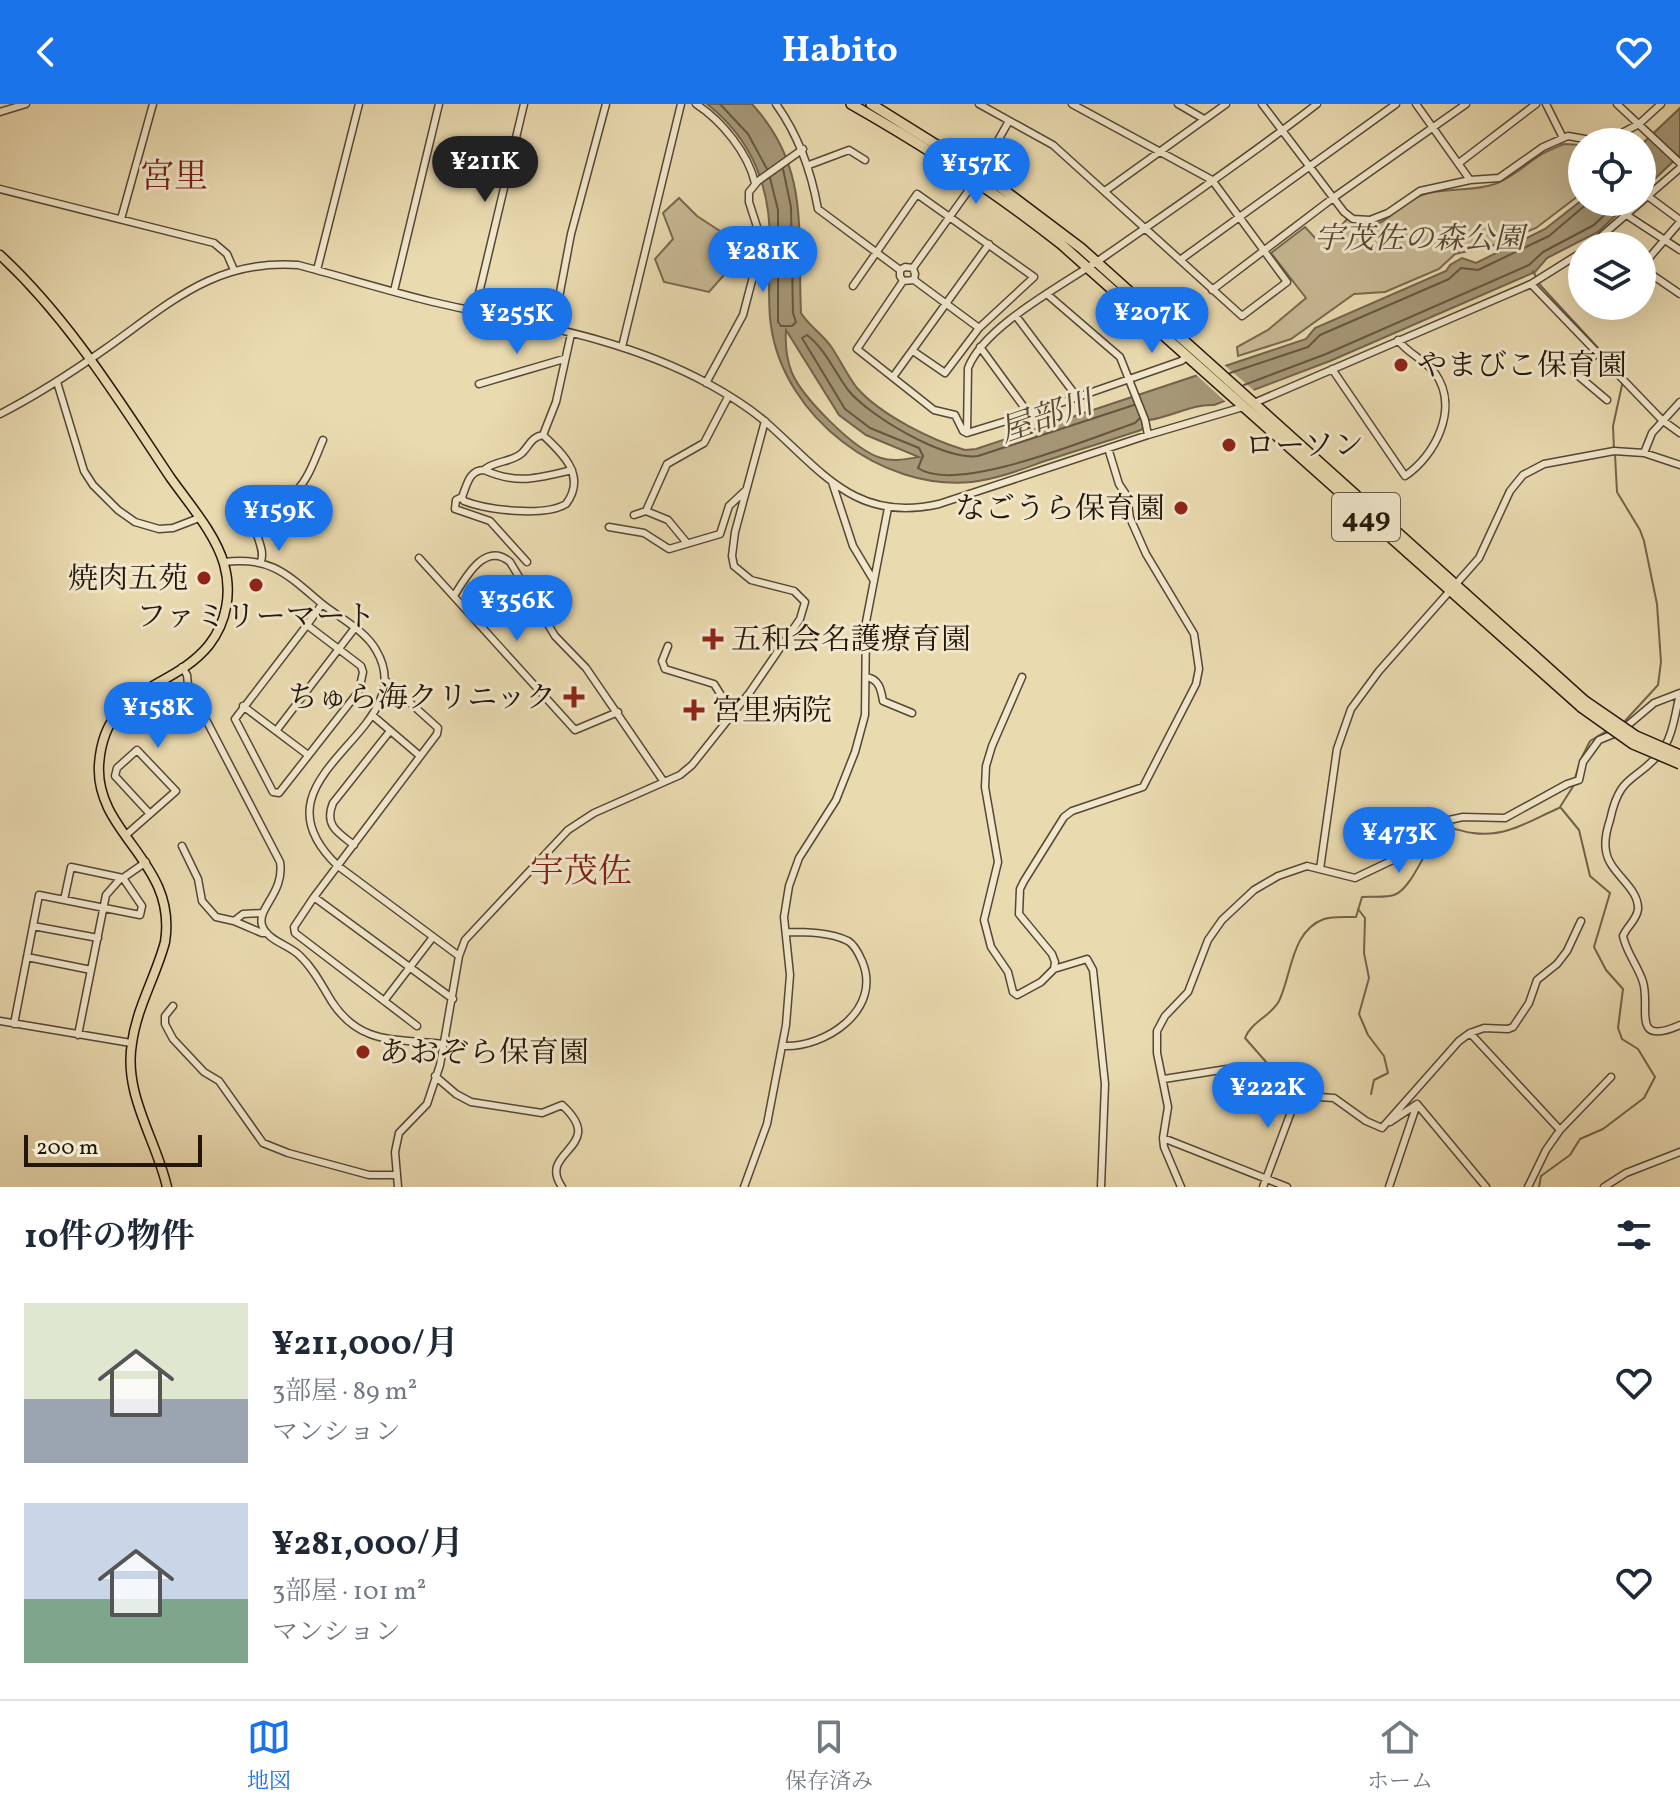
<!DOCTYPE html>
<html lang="ja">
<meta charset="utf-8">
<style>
:root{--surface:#fff;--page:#f2f2f3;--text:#1f2937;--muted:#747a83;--line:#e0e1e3;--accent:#1a73e8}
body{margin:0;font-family:Vollkorn,"Noto Serif JP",serif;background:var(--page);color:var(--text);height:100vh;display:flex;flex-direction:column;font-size:30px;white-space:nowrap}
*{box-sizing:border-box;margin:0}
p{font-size:26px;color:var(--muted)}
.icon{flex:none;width:44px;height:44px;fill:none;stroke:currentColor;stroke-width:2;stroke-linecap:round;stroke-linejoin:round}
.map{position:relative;height:1083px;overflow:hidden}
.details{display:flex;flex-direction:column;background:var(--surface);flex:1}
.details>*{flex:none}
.controls{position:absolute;left:1568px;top:24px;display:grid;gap:16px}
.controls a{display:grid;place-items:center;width:88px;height:88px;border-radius:50%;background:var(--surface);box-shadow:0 8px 32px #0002;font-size:40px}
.scale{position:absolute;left:24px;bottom:20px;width:178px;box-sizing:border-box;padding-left:8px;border:4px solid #231609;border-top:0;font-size:22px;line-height:28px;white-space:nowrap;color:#231609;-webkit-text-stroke:6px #f1e7cc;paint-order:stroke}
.price{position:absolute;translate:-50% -68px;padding:0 18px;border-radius:28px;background:var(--accent);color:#fff;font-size:26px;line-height:52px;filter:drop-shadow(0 2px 4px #0008)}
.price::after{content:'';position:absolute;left:50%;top:48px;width:24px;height:18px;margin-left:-12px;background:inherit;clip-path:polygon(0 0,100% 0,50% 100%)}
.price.selected{background:#222;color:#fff}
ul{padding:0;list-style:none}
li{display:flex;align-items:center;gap:24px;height:200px;padding:0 24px}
li span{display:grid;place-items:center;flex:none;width:224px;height:160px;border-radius:0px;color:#555}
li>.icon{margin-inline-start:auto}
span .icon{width:96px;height:96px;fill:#fffc;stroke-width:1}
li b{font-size:34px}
h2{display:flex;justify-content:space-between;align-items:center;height:96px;padding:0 24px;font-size:34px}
header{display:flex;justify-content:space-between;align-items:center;height:104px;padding:0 24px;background:var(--accent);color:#fff;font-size:36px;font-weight:700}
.tabs{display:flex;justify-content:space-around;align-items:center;height:112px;border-top:2px solid var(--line);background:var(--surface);font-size:22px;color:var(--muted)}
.tabs a{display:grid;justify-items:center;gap:4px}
.tabs .selected{color:var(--accent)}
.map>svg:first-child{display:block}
.green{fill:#c8b994;stroke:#76684e;stroke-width:2}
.water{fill:#a69777;stroke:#72634b;stroke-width:2;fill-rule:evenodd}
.pier{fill:#eadab0}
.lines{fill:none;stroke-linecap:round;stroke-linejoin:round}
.shore{stroke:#645640;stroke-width:2}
.stream{stroke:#72634b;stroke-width:2}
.minor-casing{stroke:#554733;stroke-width:9}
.major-casing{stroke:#231609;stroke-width:11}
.highway-casing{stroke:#231609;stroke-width:12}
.minor{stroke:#f1e7cc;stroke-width:6}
.major{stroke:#eadab0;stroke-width:8}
.highway{stroke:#eadab0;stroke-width:9}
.highway-bridge-casing{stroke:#231609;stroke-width:12;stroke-linecap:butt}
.highway-bridge{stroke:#eadab0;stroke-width:9}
.poi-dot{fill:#8f2418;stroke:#f1e7cc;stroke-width:3}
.labels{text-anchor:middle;stroke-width:6;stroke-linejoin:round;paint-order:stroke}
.shield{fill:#f1e7cc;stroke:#615544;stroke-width:2}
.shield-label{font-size:28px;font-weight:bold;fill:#231609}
.park-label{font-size:30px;font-style:italic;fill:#554733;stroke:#f1e7cc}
.poi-label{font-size:30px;fill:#231609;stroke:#f1e7cc;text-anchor:start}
.water-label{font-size:32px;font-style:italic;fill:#574a35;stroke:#f1e7cc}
.quarter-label{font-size:34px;fill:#7a1f14;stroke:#f1e7cc}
</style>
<header><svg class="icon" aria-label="back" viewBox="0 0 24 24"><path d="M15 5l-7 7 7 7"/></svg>Habito<svg class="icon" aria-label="heart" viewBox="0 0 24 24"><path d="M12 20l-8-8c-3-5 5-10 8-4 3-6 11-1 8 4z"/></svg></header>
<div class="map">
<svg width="1680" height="1083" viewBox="0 0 1680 1083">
<rect width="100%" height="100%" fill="#eadab0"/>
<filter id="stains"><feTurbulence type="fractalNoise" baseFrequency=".0025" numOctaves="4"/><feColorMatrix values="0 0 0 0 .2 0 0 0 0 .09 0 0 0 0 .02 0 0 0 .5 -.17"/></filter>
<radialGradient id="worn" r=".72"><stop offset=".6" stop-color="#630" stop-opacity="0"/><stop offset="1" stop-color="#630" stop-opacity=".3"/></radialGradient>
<path class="green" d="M1564 40 1582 41V89L1536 124 1495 141 1455 150 1439 165 1385 188 1354 190 1291 235 1238 252 1237 243 1268 226 1306 194 1271 149 1305 123 1317 136 1337 127 1347 115C1391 133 1387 102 1422 91 1445 83 1473 88 1495 80 1513 73 1526 60 1542 50 1549 46 1557 43 1564 40Z
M679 94 697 112 729 133 724 171 709 188 664 178 655 155 673 135 663 109Z"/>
<path class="water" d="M707 0H752C811 64 797 129 801 209 809 222 821 229 830 241 840 255 846 270 857 284 881 311 931 336 965 346L976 345 1306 235 1315 224 1446 167 1450 161 1462 154 1476 159 1545 125 1582 96V98H1630L1598 128 1547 154 1535 168 1330 257 1214 301C1192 300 1171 313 1149 316L1141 326C1108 337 1075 347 1042 358 1020 366 997 375 972 378 881 387 784 313 771 222 767 196 770 169 770 143 771 85 754 37 707 0ZM786 226 839 311 866 331 919 353C906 355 894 358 881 354 854 346 803 294 792 269 786 254 785 241 786 226Z
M1680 4V51L1642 87V40Z"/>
<path class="pier" d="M1222 259 1257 289 1228 300 1193 268Z"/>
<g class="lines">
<path class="shore" d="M720 0 748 30 767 65
M770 74 778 106V218L781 222H792L796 218 793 209 791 103 783 65
M1230 269 1308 243 1320 231 1449 175 1461 164 1478 166 1549 132 1589 98
M1244 281 1326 250 1529 161 1543 148 1594 121 1618 98
M1134 301 978 352C945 357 869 312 848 286 834 267 826 246 807 231L802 234 845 305 870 324 919 344 923 352 918 364C956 391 1091 334 1135 319L1139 315"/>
<path class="stream" d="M1533 167 1540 181 1624 272 1613 322 1614 345
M1615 351 1617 388 1640 426 1644 437 1657 500 1661 558 1658 581 1624 618
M1581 655 1590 637 1608 626
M1575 674 1579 661
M1560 703 1574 681
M1358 805 1365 814 1364 849 1369 874 1359 910 1368 931 1384 952 1388 969 1374 976 1371 990
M1286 980 1291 973 1282 964 1267 959 1245 934C1251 918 1271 912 1279 897 1292 870 1291 827 1324 815 1332 812 1346 813 1356 813L1362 793C1371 792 1386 794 1394 791 1412 785 1428 740 1441 723 1453 723 1462 728 1473 729 1506 734 1531 716 1559 704
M1539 1083 1541 1072 1570 1051 1580 1035 1603 1025 1644 994 1655 973 1638 945 1622 935 1618 924 1623 885 1606 866 1594 843 1610 789 1590 772 1579 726 1561 704"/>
<g class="minor-casing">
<path id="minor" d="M696 0C722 17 748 49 755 79
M776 0C799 32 811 66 818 105L900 166
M979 0 1053 41 1242 212 1287 178 1212 76 1072 0
M1178 0 1204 15
M1262 0 1344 108 1353 115 1370 116 1388 109 1420 87 1470 76 1499 74 1543 43 1568 32 1602 38
M1416 0 1470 76
M1546 0 1563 34
M1617 0 1680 59
M0 8 26 0
M1605 38 1639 20 1661 0
M1459 59 1536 0
M809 61 849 46 865 56
M980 68 1009 17
M0 85 214 139 227 150 234 166
M1105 87 1226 0
M1649 93 1680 116
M1628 112 1680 146
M121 115 153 0
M1600 135 1611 142
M1590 142 1680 64
M1180 156 1396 0
M1642 162 1680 118
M913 164 976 76
M1642 164 1680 190
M317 166 359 0
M914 176 915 170 913 164 905 163 900 166V172L903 177 914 176 979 224
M903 177 857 245 934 306 955 311 963 327 967 329
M1531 180 1662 316 1680 329
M853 182 917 90 1034 173 979 224 945 269 913 247
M1212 186 1333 94 1466 0
M394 187 439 0
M1048 191 1120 253 1145 316 1148 331
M475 206 524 0
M1016 212 1077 293
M553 225 571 130 606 0
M622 243 681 0
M980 243 1029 310
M1596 250 1575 269 1607 296
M1332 265 1405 372C1435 352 1460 304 1435 269 1425 256 1407 249 1398 236
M893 273 989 140
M57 278 84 367 93 381 118 406 135 418 159 425 173 424 199 414
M706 279 743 211 760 146 761 135 749 98V88L758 77 803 45
M479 280 564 255
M1254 299 1531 180 1582 148
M0 310C37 291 71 269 105 245 169 200 214 155 298 161 343 173 388 187 433 198 525 219 623 233 707 279 727 290 750 304 768 320 823 369 857 419 939 400L1148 331 1243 303
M967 329 968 264C985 220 1069 178 1108 150 1178 101 1249 53 1317 0
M967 329 1029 310 1181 257 1188 252
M543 331C563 350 587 372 566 400 544 413 487 406 464 397L462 393C467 381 469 366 484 366 495 356 511 359 522 349 530 341 531 333 543 331L556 298 571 230
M1644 349 1652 329 1680 298
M484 366C518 381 537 374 572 366
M832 378 853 442 874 477
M462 393 456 396 455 405 490 417 527 458
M646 407 668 416 687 439
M634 411 646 407 667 360 704 339 728 293
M609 423 644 429 669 445 720 430 729 402 746 386
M419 454 575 626 618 608
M261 457C266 443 251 428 257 415 265 399 286 399 297 386 309 374 316 352 323 336
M224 458C270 452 287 470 321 499 338 513 365 526 376 546 426 629 241 670 338 762L459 852
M454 492C466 473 485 437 510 458L555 532 586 564 664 678
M307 521 361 562 363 568 359 587 279 689 273 688 235 615Z
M307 521 322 500
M668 542 662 557 665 565 714 580 733 610
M182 563 187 571 188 581 280 758C285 788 257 804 262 821 267 837 290 841 300 852 314 865 322 882 332 898 361 942 396 934 442 940
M866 573C879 575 881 585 883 597L912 609
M1022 573 992 642 986 662 985 683 998 758 984 816 991 843 1008 868 1013 888 1017 891 1041 878 1054 865 1087 855 1093 866 1105 980 1101 1083
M386 577 438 624 437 630 314 793 294 823 295 829 417 922
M1680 590C1675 609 1673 634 1660 649 1635 679 1620 669 1610 716 1607 725 1604 737 1606 747 1609 769 1639 783 1638 805 1637 816 1627 822 1623 832 1626 848 1638 862 1643 878 1651 904 1630 943 1680 921
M243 602 308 651
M372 611 420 652
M276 627 354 525
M126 731 176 687 137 646 117 664 115 672 150 710
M354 741C337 728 324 721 333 699L390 627
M182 742 198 775 202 797 216 813 234 817 262 829H267
M1320 765 1337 645 1351 605 1379 567 1479 454 1510 387 1523 371 1544 360 1614 347 1644 349 1680 361
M123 774 146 758
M314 793 453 895
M234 817 243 810 263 809
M33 822 98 834
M27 853 91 866
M1054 865 1055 858 1052 850 1019 810 1020 785 1024 777 1064 713 1072 707 1143 683 1196 580 1199 565 1194 530 1146 450 1130 414 1127 392 1119 380 1108 344
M384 897 433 833
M173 902 165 912V920L173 935 204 968 219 977 263 1039 288 1049 369 1071H397
M0 917 131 939
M14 920 39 791 140 811 142 802 123 774 71 763 64 796
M1470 929 1560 1026
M78 931 106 791 121 774
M783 942C825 944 883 906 862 857 859 850 855 841 848 837 830 828 806 828 786 828
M435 972 456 990 471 998 542 1009 562 1001C609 1044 536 1046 562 1083
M1164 975 1227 965 1238 967 1250 984 1258 989 1334 994 1366 1017 1382 1024
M1417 1000 1486 1083
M1390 1018 1417 1000
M1382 1024 1459 937 1470 929 1484 924 1508 925 1513 923 1529 899 1537 876 1557 860 1567 847 1581 817
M1163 1034 1287 1083
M398 1083 395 1048 399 1029 427 1000 440 961 459 852 465 836 568 726 594 709 680 671 692 661 750 588 800 515 805 498 794 487 751 476 734 462 732 452 735 428 765 317
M744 1083 767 1020 786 921 790 871 784 813 789 782 799 754 836 696 855 648 865 611 866 518 888 404
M1181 1083 1164 1043 1163 1034 1168 1003 1157 949V927L1165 912 1188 888 1208 836 1222 816 1254 786 1278 772 1307 762 1355 774 1418 744 1426 738 1440 718 1463 713 1505 714 1567 680 1579 676 1583 658 1599 636 1621 627 1654 599 1680 589
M1263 1083 1294 1000 1299 993
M1389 1083 1417 1000
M1528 1083 1546 1046 1560 1026 1611 973
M1604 1083 1626 1069 1680 1048"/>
</g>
<g class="major-casing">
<path id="major" d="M0 151C69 215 118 295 170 373 189 400 215 429 224 460 232 488 227 518 209 541 171 588 104 581 99 661 95 730 178 758 165 838 156 872 137 903 132 939 123 990 156 1035 167 1083"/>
</g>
<g class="highway-casing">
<path id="highway" d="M851 0C925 42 994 87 1061 140L1581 603
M871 0 980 68 1081 144 1585 597"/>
</g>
<use href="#minor" class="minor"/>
<use href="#major" class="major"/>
<use href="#highway" class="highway"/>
<g class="highway-bridge-casing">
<path id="highway-bridge" d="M1585 597 1636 632 1680 651
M1581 603 1633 640 1680 660"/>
</g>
<use href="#highway-bridge" class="highway-bridge"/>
</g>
<g class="poi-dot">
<circle cx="1401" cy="261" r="8"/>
<circle cx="1229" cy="341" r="8"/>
<circle cx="1181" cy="404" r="8"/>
<circle cx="204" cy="474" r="8"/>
<circle cx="256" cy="481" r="8"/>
<path d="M709 523h8v8h8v8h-8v8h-8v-8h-8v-8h8z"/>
<path d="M570 581h8v8h8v8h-8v8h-8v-8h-8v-8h8z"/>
<path d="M690 594h8v8h8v8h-8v8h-8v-8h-8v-8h8z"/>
<circle cx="363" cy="948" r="8"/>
</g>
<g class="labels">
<rect class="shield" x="1332" y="389" width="68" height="48" rx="6"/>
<g class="shield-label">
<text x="1366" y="423">449</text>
</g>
<g class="park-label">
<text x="1419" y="144">宇茂佐の森公園</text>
</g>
<g class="poi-label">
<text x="1417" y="271">やまびこ保育園</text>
<text x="1245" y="351">ローソン</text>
<text x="1165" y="414" text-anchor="end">なごうら保育園</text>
<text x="188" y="484" text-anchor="end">焼肉五苑</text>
<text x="256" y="522" text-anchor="middle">ファミリーマート</text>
<text x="731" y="545">五和会名護療育園</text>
<text x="556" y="603" text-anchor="end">ちゅら海クリニック</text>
<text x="712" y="616">宮里病院</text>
<text x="379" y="958">あおぞら保育園</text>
</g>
<g class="water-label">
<text transform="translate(1046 312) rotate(-19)" y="11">屋部川</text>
</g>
<g class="quarter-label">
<text x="174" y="83">宮里</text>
<text x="581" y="778">宇茂佐</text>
</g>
</g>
<rect width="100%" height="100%" filter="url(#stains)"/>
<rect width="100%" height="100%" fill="url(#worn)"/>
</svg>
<div class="controls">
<a><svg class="icon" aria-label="locate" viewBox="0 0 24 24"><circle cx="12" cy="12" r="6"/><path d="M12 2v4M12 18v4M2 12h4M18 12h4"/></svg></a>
<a><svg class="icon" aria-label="layers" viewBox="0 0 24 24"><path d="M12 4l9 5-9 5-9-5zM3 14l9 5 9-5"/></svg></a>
</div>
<div class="scale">200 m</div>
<b class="price selected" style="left:485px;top:100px">¥211K</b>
<b class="price" style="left:976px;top:102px">¥157K</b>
<b class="price" style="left:763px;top:190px">¥281K</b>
<b class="price" style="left:1152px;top:251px">¥207K</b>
<b class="price" style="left:517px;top:252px">¥255K</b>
<b class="price" style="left:279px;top:449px">¥159K</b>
<b class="price" style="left:517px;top:539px">¥356K</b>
<b class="price" style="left:158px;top:646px">¥158K</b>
<b class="price" style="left:1399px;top:771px">¥473K</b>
<b class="price" style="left:1268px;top:1026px">¥222K</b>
</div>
<section class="details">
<h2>10件の物件<svg class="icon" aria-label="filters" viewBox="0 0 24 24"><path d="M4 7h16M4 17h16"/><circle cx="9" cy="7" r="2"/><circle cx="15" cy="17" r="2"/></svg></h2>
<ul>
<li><span style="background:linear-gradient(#dfe7d0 60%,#9aa5b1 0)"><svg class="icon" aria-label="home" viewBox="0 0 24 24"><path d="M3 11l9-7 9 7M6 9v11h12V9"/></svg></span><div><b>¥211,000/月</b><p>3部屋 · 89 m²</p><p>マンション</p></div><svg class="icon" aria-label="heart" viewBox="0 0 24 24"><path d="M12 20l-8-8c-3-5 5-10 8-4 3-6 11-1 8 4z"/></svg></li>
<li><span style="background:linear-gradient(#c9d6e8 60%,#7fa58c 0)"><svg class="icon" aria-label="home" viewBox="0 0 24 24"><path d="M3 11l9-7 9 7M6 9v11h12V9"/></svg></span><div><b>¥281,000/月</b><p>3部屋 · 101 m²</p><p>マンション</p></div><svg class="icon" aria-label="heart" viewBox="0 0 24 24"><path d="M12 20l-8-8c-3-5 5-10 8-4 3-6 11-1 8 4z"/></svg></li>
</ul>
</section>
<nav class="tabs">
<a class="selected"><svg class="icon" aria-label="map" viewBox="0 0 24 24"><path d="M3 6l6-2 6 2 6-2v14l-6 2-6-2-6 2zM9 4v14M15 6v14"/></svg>地図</a>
<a><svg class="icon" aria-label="saved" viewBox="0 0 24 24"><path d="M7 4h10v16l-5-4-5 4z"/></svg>保存済み</a>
<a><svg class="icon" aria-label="home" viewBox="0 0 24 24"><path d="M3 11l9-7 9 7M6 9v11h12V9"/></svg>ホーム</a>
</nav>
